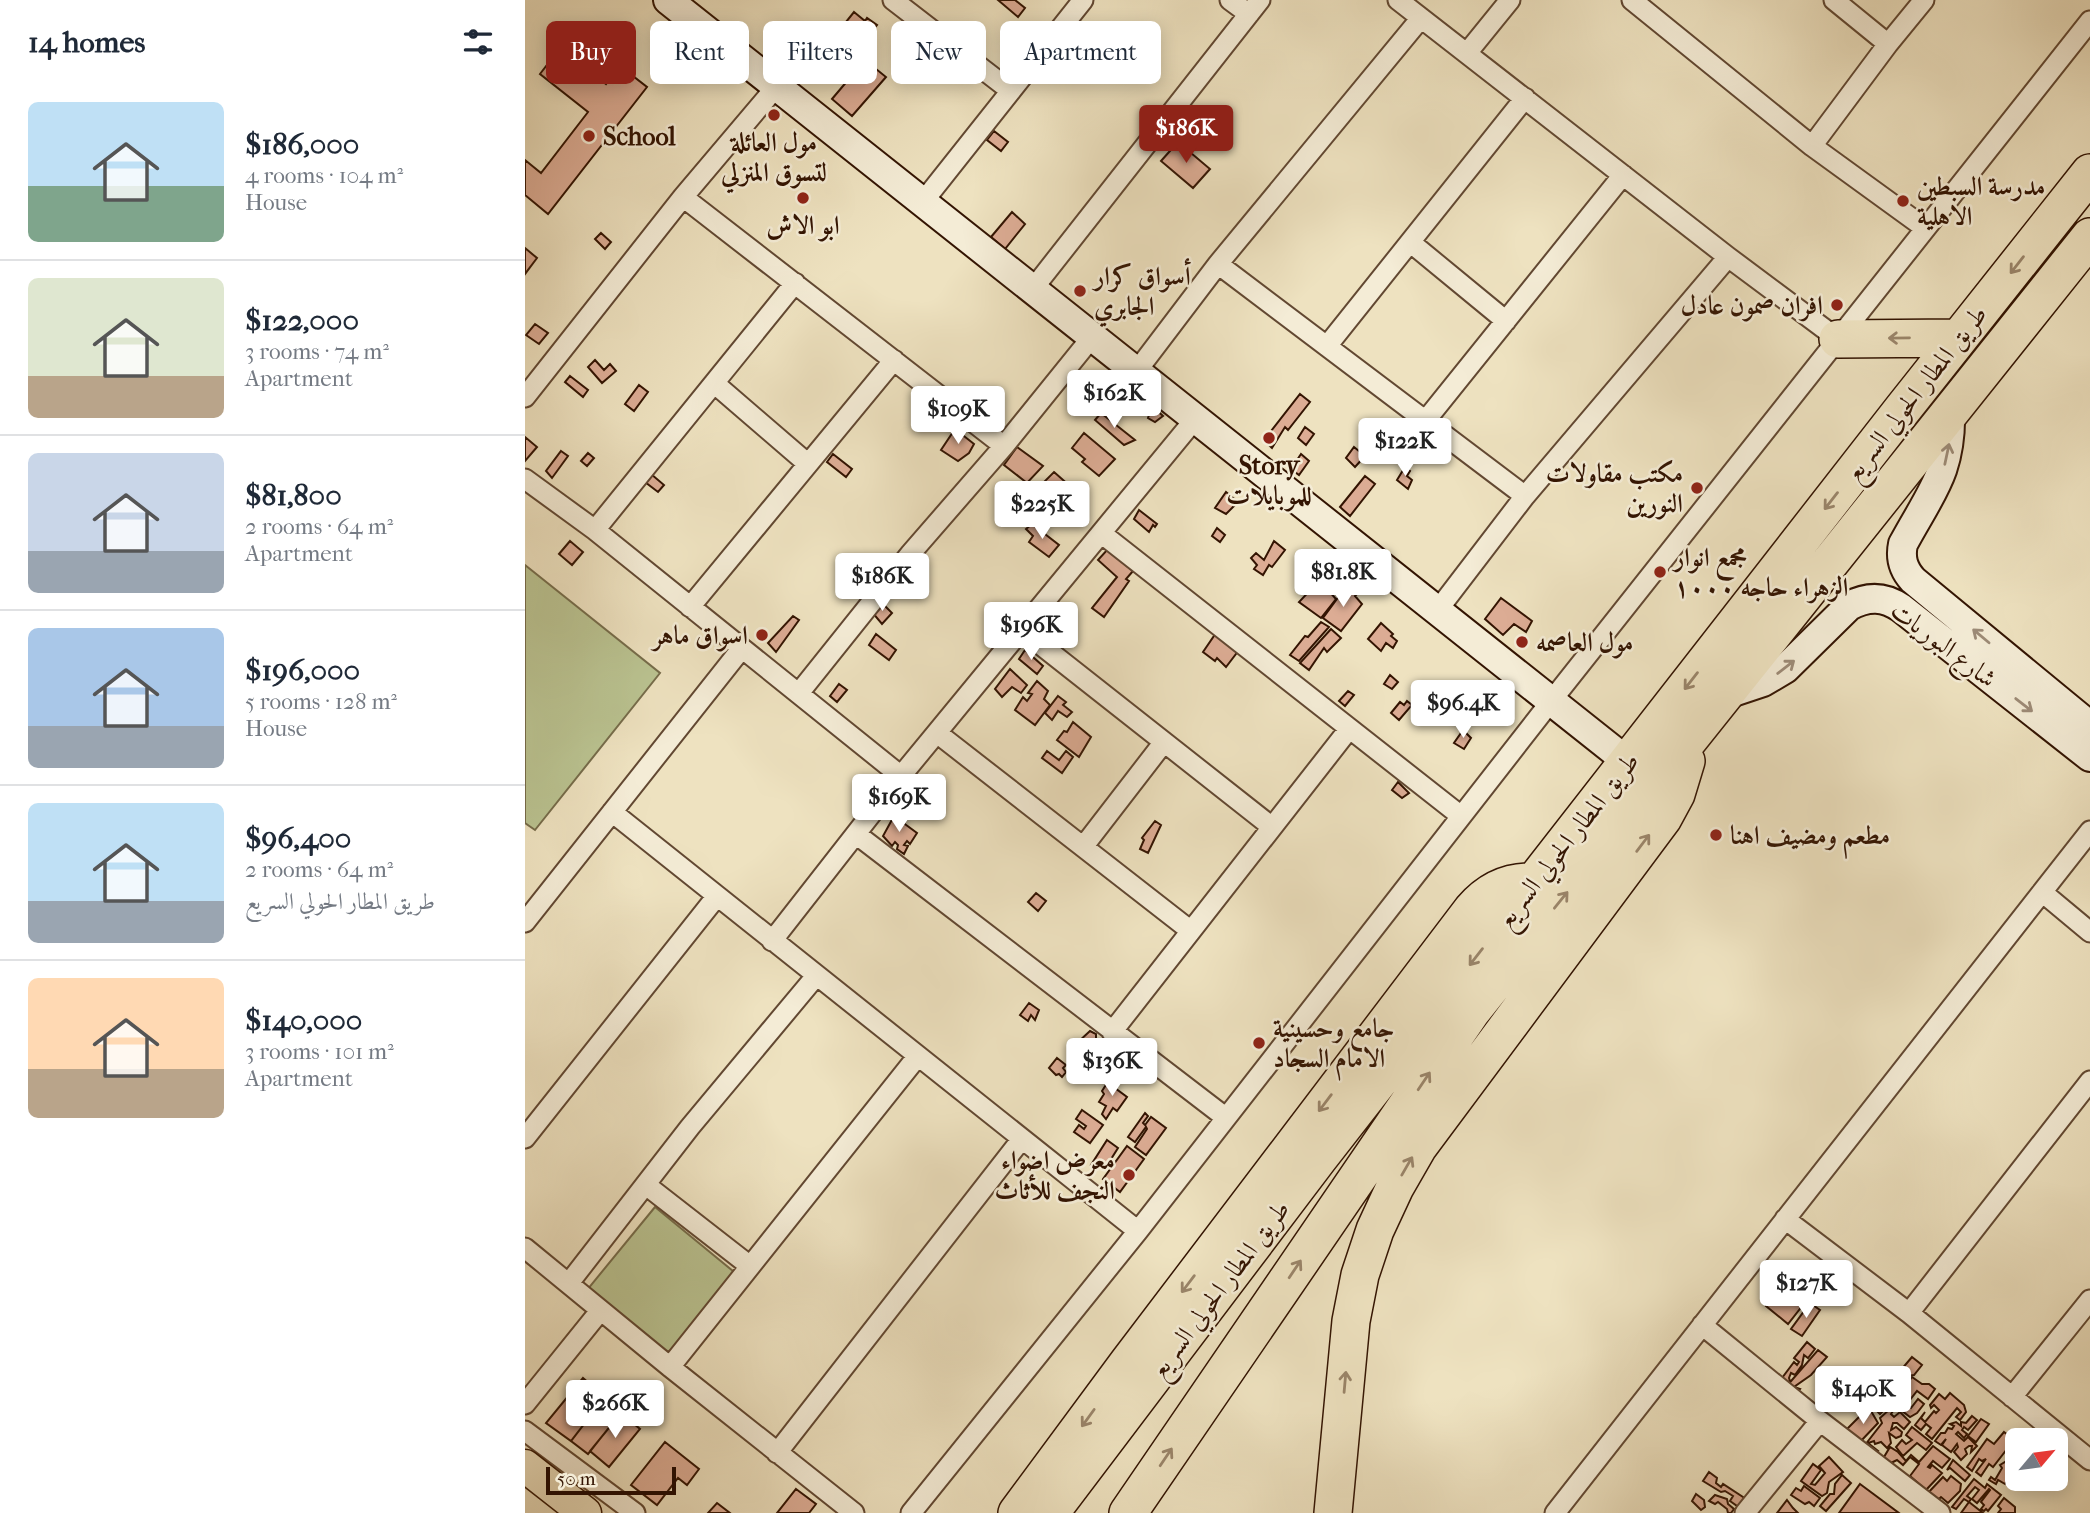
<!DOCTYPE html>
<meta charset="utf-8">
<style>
:root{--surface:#fff;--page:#f2f2f3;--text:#1f2937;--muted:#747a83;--line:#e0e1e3;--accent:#8f2418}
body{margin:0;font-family:"IM FELL French Canon",Amiri,serif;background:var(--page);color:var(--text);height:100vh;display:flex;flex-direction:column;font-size:26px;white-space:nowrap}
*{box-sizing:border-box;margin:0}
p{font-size:23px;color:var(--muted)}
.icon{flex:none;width:38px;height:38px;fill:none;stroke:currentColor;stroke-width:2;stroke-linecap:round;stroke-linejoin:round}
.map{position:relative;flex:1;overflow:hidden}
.panel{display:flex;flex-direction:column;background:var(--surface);width:525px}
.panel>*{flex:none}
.guide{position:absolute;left:21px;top:21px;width:665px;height:63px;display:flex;gap:14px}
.needle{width:46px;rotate:61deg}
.buttons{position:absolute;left:1480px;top:1428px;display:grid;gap:14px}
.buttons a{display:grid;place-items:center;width:63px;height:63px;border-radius:10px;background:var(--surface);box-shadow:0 4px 18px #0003;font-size:35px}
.scale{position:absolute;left:21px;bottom:18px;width:130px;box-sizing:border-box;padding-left:7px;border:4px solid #331402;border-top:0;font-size:19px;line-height:24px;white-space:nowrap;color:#331402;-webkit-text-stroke:5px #f4ecd6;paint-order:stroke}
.price{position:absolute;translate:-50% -60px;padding:0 16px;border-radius:7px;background:#fff;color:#222;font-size:23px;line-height:46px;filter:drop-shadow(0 2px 4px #0008)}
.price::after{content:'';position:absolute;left:50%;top:42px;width:21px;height:16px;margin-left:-10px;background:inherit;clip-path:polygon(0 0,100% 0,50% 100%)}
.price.on{background:var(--accent);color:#fff}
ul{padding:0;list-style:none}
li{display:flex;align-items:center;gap:21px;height:175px;padding:0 28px}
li+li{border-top:2px solid var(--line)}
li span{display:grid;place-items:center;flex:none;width:196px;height:140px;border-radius:10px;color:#555}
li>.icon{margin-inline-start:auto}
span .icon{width:84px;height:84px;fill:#fffc;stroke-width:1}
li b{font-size:30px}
h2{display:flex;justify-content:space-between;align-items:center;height:84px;padding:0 28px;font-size:30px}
.chip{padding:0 24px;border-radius:10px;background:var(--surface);box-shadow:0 4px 18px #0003;font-size:24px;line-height:63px}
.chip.on{background:var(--accent);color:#fff}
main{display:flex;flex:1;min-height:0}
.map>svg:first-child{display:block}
.green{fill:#bac391;stroke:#766c4a;stroke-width:2}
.building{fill:#dcac94;stroke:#331402;stroke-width:2}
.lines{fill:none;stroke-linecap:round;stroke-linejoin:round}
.street-casing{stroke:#624832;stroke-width:23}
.secondary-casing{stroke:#331402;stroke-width:32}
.primary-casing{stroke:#331402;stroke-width:35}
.highway-casing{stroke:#331402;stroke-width:40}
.street{stroke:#f4ecd6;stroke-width:19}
.secondary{stroke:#f4ecd6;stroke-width:28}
.primary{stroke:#eee2c0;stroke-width:32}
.highway{stroke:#eee2c0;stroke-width:37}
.oneway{stroke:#9a856a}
.oneway2{stroke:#9d8b77}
.poi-dot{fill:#8f2418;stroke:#f4ecd6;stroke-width:2.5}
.labels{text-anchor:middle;stroke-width:5;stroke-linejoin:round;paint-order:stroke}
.poi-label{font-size:26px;font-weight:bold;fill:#331402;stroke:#f4ecd6;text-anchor:start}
.street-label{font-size:26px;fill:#331402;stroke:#f4ecd6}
</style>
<main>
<section class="panel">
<h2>14 homes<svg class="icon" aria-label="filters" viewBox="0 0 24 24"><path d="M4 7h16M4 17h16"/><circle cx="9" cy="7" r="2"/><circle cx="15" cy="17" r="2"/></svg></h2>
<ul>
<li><span style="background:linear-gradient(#bfe0f5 60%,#7fa58c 0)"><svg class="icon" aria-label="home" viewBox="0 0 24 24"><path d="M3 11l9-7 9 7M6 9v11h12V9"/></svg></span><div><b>$186,000</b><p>4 rooms · 104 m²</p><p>House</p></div></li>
<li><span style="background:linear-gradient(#dfe7d0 70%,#b9a48a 0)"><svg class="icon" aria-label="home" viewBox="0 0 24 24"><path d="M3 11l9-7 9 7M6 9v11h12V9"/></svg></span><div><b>$122,000</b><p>3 rooms · 74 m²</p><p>Apartment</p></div></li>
<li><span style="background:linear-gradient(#c9d6e8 70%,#9aa5b1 0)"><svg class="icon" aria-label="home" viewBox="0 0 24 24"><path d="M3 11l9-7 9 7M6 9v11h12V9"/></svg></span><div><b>$81,800</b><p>2 rooms · 64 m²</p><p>Apartment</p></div></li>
<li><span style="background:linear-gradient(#a9c7e8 70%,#9aa5b1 0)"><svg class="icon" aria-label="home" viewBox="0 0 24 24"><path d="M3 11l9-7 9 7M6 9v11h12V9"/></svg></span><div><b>$196,000</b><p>5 rooms · 128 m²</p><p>House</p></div></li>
<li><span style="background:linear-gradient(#bfe0f5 70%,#9aa5b1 0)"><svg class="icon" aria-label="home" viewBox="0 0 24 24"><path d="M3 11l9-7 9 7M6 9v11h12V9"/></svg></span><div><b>$96,400</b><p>2 rooms · 64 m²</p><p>طريق المطار الحولي السريع</p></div></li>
<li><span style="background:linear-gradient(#ffd9b3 65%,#b9a48a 0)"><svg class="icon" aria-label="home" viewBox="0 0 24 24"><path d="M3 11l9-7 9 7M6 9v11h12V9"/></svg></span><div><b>$140,000</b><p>3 rooms · 101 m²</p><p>Apartment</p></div></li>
</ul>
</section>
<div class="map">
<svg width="1565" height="1513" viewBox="0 0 1565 1513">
<rect width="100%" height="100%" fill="#eee2c0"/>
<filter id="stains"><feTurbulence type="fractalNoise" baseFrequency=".00286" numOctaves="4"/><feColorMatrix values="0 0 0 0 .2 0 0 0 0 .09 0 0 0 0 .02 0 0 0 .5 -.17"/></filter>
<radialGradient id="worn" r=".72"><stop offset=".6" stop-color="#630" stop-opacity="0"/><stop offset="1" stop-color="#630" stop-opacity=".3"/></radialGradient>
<path class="green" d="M0 565 135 673 10 830 0 823Z
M130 1207 214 1276 146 1359 62 1290Z"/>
<path class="building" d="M473 0H490L500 8 493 17Z
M329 12 340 21 342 18 352 25 328 55 308 38Z
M78 30 87 37 78 49 69 43Z
M35 48 81 84 95 66 122 87 23 214 0 195V160L16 173 63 112 15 74Z
M340 60 361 77 327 116 307 99Z
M469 131 483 142 476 151 462 140Z
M653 142 685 169 668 188 636 161Z
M487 212 500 224 480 249 466 237Z
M76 233 86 242 80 249 70 239Z
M0 248 12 258 0 274Z
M10 324 23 333 14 344 1 335Z
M70 360 79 370 85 364 91 371 77 383 63 367Z
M45 376 63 390 58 397 40 382Z
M571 377 591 391 576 409 565 399 567 393 563 388Z
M114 385 123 392 109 411 100 404Z
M775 394 785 402 763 430 760 427 747 448 739 440Z
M627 406 638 416 630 422 623 418Z
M576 413 610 440 599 445 570 420Z
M780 427 789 434 781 445 773 438Z
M430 429 449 444 444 453 433 461 416 450Z
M559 433 590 459 574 476 557 462 560 459 547 448Z
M0 437 12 447 0 461Z
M492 447 518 466 502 483 479 465Z
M829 447 840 456 830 467 821 458Z
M36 451 43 456 27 478 21 471Z
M63 453 69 458 62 466 56 461Z
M308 454 327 469 321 477 302 462Z
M776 454 784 461 774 475 766 469Z
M880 467 885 471 882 476 887 480 883 489 872 480Z
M529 472 554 494 539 510 512 492 517 485 520 487 523 483 520 481Z
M126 474 139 485 133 492 120 482Z
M840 476 850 484 825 516 815 507Z
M701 492 713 502 701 514 690 508Z
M614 510 632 524 630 527 628 525 624 532 609 519Z
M507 524 534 545 524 557 504 542 508 536 501 529Z
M692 528 700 535 695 542 687 536Z
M45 541 58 552 47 565 34 554Z
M749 541 760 550 747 567 744 565 738 575 729 569 732 565 726 558 731 553 739 560Z
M582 550 608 571 601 579 604 581 579 617 567 608 592 577 573 560Z
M792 583 795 585 797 583 811 599 796 618 774 602Z
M823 584 833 593 830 596 837 604 816 631 798 618Z
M976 598 1007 621 1001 632 989 624 978 635 960 619Z
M356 602 367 613 357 624 347 612Z
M268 616 274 620 251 652 243 643Z
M796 622 804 627 774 661 765 655 780 636 783 637Z
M856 623 868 634 866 636 872 641 868 648 861 643 856 651 843 639Z
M806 629 816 638 802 652 799 648 784 670 775 663Z
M691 633 714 650 701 667 692 658 690 661 678 652Z
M351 634 371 650 364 660 344 645Z
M500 650 518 666 512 674 494 659Z
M485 669 502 685 496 693 487 687 477 697 470 689Z
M865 675 873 682 867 689 859 684Z
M512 681 523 691 519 699 525 705 510 725 490 710 498 697 502 701 507 694 503 693Z
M314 684 322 690 312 702 305 696Z
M823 691 829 695 820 706 814 701Z
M533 696 541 702 538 705 547 712 542 717 533 711 527 720 520 713Z
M882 701 887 705 874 720 866 713 875 702 879 705Z
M548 722 566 737 554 757 532 740 539 731 542 732Z
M938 730 946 738 939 749 929 743Z
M522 751 534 760 541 751 548 757 537 773 517 758Z
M873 782 884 793 877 798 867 790Z
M369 816 392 833 385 844 382 841 379 845 383 846 379 854 372 849 373 845 370 842 367 846 358 836Z
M630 821 636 825 623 853 615 849 619 840 617 838Z
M511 893 521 901 513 911 503 902Z
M504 1003 514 1010 510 1020 506 1015 503 1021 495 1015Z
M565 1031 571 1034V1038L576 1045 570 1053 561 1047 558 1049 552 1043Z
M532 1058 541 1065 538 1068 541 1072 537 1077 534 1074 531 1075 524 1068Z
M586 1077 594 1082 590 1088 602 1097 592 1111 588 1108 581 1119 577 1114 581 1106 574 1102 579 1094 577 1091Z
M557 1110 578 1125 565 1143 549 1132 554 1125 559 1129 561 1126 551 1119Z
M620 1113 623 1116 618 1123 620 1125 626 1117 641 1128 621 1155 610 1147 622 1129 621 1127 610 1142 603 1137Z
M582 1140 593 1148 581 1167 577 1164 575 1168 572 1163 569 1167 566 1165Z
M602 1146 619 1159 595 1192 578 1179Z
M1274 1264 1296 1282 1263 1324 1241 1306Z
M1294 1288 1302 1293 1295 1303 1288 1298Z
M1285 1303 1295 1310 1277 1336 1266 1329Z
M1282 1342 1290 1349 1283 1358 1279 1355 1277 1365 1270 1375 1266 1373 1264 1378 1265 1381 1263 1382 1257 1378 1269 1362 1272 1365 1274 1362 1269 1358Z
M1293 1350 1302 1357 1286 1375 1269 1387 1275 1389 1269 1396 1260 1388Z
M1387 1357 1397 1365 1389 1375 1382 1376 1372 1388 1369 1386 1365 1392 1372 1398 1364 1406 1353 1397Z
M1387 1377 1397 1384H1404L1410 1389 1403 1399 1392 1391 1381 1405 1386 1408 1393 1399 1399 1404 1392 1413 1385 1417 1368 1404 1374 1396 1380 1400 1383 1395 1377 1391Z
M58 1378 80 1397 46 1441 21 1423Z
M1347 1392 1362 1407 1355 1414 1340 1399Z
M1425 1393 1439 1405 1441 1412 1435 1420 1431 1417 1436 1412 1432 1408 1407 1439 1401 1434 1406 1428 1401 1424 1396 1430 1390 1425 1400 1412 1396 1418 1400 1422 1409 1411 1411 1413 1414 1410 1409 1405 1406 1408 1405 1405 1414 1394 1420 1399Z
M80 1397 97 1411 63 1454 46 1441Z
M1366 1408 1368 1411 1366 1414 1369 1417 1375 1412 1385 1422 1379 1429 1372 1423H1368L1366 1430 1371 1427 1377 1432 1376 1436 1371 1438 1364 1433 1366 1443 1362 1448 1356 1442 1350 1444 1349 1441 1343 1443 1353 1451 1350 1453 1340 1445 1357 1423 1355 1418Z
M1346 1411 1353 1423 1335 1442 1322 1429 1337 1414 1340 1417Z
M96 1413 115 1429 84 1467 65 1451Z
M1447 1416 1452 1420 1443 1430 1439 1427 1437 1430 1442 1434 1439 1438 1433 1432 1431 1434 1439 1441 1443 1437 1452 1446 1446 1452 1447 1446H1444L1440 1449 1442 1454 1436 1460 1429 1452 1433 1447 1432 1444 1426 1452 1417 1445 1421 1439 1416 1445 1410 1441 1416 1433H1420L1423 1428 1427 1429 1429 1426 1425 1424 1431 1422 1436 1426V1422L1441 1423Z
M1456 1419 1464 1424 1451 1442 1443 1436Z
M1387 1427 1407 1443 1401 1450 1392 1443 1378 1456 1371 1447 1377 1440 1381 1444 1387 1440 1381 1435Z
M1479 1432 1489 1440 1468 1467 1464 1464 1456 1476 1451 1472 1461 1459 1457 1461 1454 1459 1447 1471 1442 1467 1462 1439 1469 1444Z
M140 1442 174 1469 162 1485 153 1478 132 1505 106 1485Z
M1408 1446 1425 1459 1417 1468 1408 1461 1403 1467 1405 1468 1407 1465 1417 1473 1401 1490 1385 1476 1394 1464 1385 1457 1378 1465 1372 1460 1366 1463 1363 1461 1356 1462 1365 1447 1373 1452 1381 1461 1386 1455 1394 1462Z
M1304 1457 1318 1472 1304 1482 1302 1493 1297 1496 1276 1481 1288 1464 1296 1470 1286 1484 1290 1485 1300 1473 1294 1466Z
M1428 1460 1445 1475 1440 1481 1425 1468 1422 1470Z
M1480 1462 1490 1468 1480 1484 1473 1480 1471 1484 1464 1480 1466 1477 1470 1480 1477 1468 1475 1465Z
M1184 1472 1192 1478 1191 1483 1196 1487 1198 1484 1221 1499 1215 1508 1205 1501 1208 1496 1200 1491 1196 1492 1178 1481Z
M1317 1475 1326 1483 1301 1511 1295 1506 1305 1494H1309L1310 1484Z
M1426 1476 1436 1484 1435 1491 1423 1503 1416 1497 1411 1502 1402 1494 1418 1477 1422 1481Z
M1449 1479 1460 1488 1462 1484 1476 1495 1463 1511 1461 1509 1459 1511 1456 1509 1459 1505 1456 1502 1465 1490 1464 1489 1452 1503 1447 1499 1454 1490 1450 1487 1442 1496 1446 1499 1444 1502 1439 1499 1431 1509 1427 1507Z
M1335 1484 1374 1513H1314Z
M1279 1486 1295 1498 1289 1506 1284 1502 1280 1504 1266 1495 1271 1488 1276 1491Z
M271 1489 291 1504 284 1513H252Z
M1171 1494 1179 1500 1180 1507 1176 1510 1167 1501Z
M1190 1495 1202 1499 1203 1504 1209 1509 1206 1513H1203L1202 1509 1193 1502 1190 1504 1184 1501Z
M1479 1498 1490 1507V1513H1473L1476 1509 1473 1506Z
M1262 1500 1268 1508 1273 1513H1252Z
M1444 1502 1458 1513H1436Z
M192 1503 205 1513H183Z"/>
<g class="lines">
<g class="street-casing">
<path id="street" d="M368 0 486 91
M705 0 724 14
M873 0 1203 257 1313 339
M1107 0 1287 146 1400 228
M1309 0 1363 44
M942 53 985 0
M1287 146 1363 44 1399 0
M158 197 479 446
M397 203 558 0
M885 242 981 321
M693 264 1000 496
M507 290 735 0
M802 346 1000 98
M611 372 693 264 896 18
M189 383 283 464
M0 397 158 197 251 87
M901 420 1098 175
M0 479 70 530 376 776
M70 530 270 283
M576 533 936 816
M165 607 369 360
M912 611 1000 496 1203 257
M497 630 747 827
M274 693 386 553 479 446 567 337
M412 733 666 931
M87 812 613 1231
M331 834 700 1117
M558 847 639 742
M1517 892 1565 932
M0 922 217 648
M247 941 376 776 670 419
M587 1032 824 729
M0 1138 192 896
M121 1185 225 1266
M1260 1219 1384 1313 1565 1460
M0 1248 145 1367 329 1513
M44 1283 165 1127 291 976
M1384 1313 1565 1081
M1177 1325 1295 1421 1415 1513
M145 1367 392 1057
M1487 1397 1565 1300
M0 1404 75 1311
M0 1431 110 1513
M252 1453 496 1140
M386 1513 613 1231 1027 700 1565 21
M1030 1513 1565 831
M1220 1513 1295 1421"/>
</g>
<g class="secondary-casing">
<path id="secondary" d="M143 0 1103 762
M1425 410C1427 472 1406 492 1378 544 1375 558 1378 569 1388 580L1565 726
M1199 695 1238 682 1260 669 1324 606C1343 596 1359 596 1376 608L1565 757"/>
</g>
<g class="primary-casing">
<path id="primary" d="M0 1466 60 1513"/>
</g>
<g class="highway-casing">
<path id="highway" d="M1313 339 1434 338
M492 1513 603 1363 947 910C964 890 983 881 1009 882
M525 1513 793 1159 1377 410 1565 173
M603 1513 946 1012 1565 237
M808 1513 826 1321 835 1275 850 1230 870 1187 893 1147 1138 818 1151 794 1161 761"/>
</g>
<use href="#street" class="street"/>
<use href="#secondary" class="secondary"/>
<use href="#primary" class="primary"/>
<use href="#highway" class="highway"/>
</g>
<defs><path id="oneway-shaft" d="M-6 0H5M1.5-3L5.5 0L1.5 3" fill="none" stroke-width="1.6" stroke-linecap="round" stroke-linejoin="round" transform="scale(1.75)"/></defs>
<g class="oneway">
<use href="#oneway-shaft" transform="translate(1492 265) rotate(128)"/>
<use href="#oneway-shaft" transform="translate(1374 338) rotate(179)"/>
<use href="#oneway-shaft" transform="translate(1306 501) rotate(128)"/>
<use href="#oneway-shaft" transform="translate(1166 681) rotate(128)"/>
<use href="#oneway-shaft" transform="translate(1118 843) rotate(-53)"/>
<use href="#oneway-shaft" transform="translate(1036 900) rotate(-51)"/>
<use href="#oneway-shaft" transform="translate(951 957) rotate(128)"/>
<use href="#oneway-shaft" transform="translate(899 1081) rotate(-56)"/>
<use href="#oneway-shaft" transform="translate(800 1103) rotate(127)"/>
<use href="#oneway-shaft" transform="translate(882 1166) rotate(-60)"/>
<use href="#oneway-shaft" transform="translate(770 1269) rotate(-56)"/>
<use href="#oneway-shaft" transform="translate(663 1284) rotate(127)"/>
<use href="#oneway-shaft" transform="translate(820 1382) rotate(-85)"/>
<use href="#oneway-shaft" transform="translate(563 1418) rotate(126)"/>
<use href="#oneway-shaft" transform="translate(641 1457) rotate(-56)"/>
</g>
<g class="oneway2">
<use href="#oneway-shaft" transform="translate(1422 454) rotate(-78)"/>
<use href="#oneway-shaft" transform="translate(1456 636) rotate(-140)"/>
<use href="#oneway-shaft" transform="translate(1261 667) rotate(-38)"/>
<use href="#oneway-shaft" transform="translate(1499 705) rotate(38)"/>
</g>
<g class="poi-dot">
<circle cx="249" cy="115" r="7"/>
<circle cx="64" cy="136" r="7"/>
<circle cx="278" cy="198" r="7"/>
<circle cx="1378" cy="201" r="7"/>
<circle cx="555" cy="291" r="7"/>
<circle cx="1312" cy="305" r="7"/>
<circle cx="744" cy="438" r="7"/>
<circle cx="1172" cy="488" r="7"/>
<circle cx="1135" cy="572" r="7"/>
<circle cx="237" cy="635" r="7"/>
<circle cx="997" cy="642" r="7"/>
<circle cx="1191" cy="835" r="7"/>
<circle cx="734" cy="1043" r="7"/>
<circle cx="604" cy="1175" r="7"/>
</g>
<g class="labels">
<g class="poi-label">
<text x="78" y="145">School</text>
<text x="249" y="151" text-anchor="middle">مول العائلة<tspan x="249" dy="30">لتسوق المنزلي</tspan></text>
<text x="1392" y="195">مدرسة السبطين<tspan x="1392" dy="30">الاهلية</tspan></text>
<text x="278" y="234" text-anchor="middle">ابو الاش</text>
<text x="569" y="285">أسواق كرار<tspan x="569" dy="30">الجابري</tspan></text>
<text x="1298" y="314" text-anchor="end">افران صمون عادل</text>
<text x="744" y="474" text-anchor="middle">Story<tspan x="744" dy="30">للموبايلات</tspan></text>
<text x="1158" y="482" text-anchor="end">مكتب مقاولات<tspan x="1158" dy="30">النورين</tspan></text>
<text x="1149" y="566">مجمع انوار<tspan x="1149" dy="30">الزهراء حاجه ١٠٠٠</tspan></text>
<text x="223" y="644" text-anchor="end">اسواق ماهر</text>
<text x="1011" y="651">مول العاصمه</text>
<text x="1205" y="844">مطعم ومضيف اهنا</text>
<text x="748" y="1037">جامع وحسينية<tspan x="748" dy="30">الامام السجاد</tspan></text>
<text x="590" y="1169" text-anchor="end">معرض اضواء<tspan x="590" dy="30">النجف للأثاث</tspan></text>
</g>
<g class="street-label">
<text transform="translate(1390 393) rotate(-52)" y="9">طريق المطار الحولي السريع</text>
<text transform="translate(1419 644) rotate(37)" y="9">شارع البوريات</text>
<text transform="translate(1042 840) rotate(-52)" y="9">طريق المطار الحولي السريع</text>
<text transform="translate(694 1289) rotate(-53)" y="9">طريق المطار الحولي السريع</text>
</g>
</g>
<rect width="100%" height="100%" filter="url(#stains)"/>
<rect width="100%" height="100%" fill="url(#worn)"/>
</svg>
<div class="buttons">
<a><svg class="needle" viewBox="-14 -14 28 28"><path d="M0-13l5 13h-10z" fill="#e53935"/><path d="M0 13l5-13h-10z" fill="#747a83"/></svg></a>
</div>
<div class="scale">50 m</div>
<b class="price on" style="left:661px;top:165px">$186K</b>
<b class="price" style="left:589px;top:430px">$162K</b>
<b class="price" style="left:433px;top:446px">$109K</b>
<b class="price" style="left:880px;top:478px">$122K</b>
<b class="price" style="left:517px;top:541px">$225K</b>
<b class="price" style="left:818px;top:609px">$81.8K</b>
<b class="price" style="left:357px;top:613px">$186K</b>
<b class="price" style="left:506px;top:662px">$196K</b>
<b class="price" style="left:938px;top:740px">$96.4K</b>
<b class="price" style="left:374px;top:834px">$169K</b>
<b class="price" style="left:587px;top:1098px">$136K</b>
<b class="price" style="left:1281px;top:1320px">$127K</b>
<b class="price" style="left:1338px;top:1426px">$140K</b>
<b class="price" style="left:90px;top:1440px">$266K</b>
<div class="guide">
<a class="chip on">Buy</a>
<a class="chip">Rent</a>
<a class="chip">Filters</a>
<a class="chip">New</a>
<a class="chip">Apartment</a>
</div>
</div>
</main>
